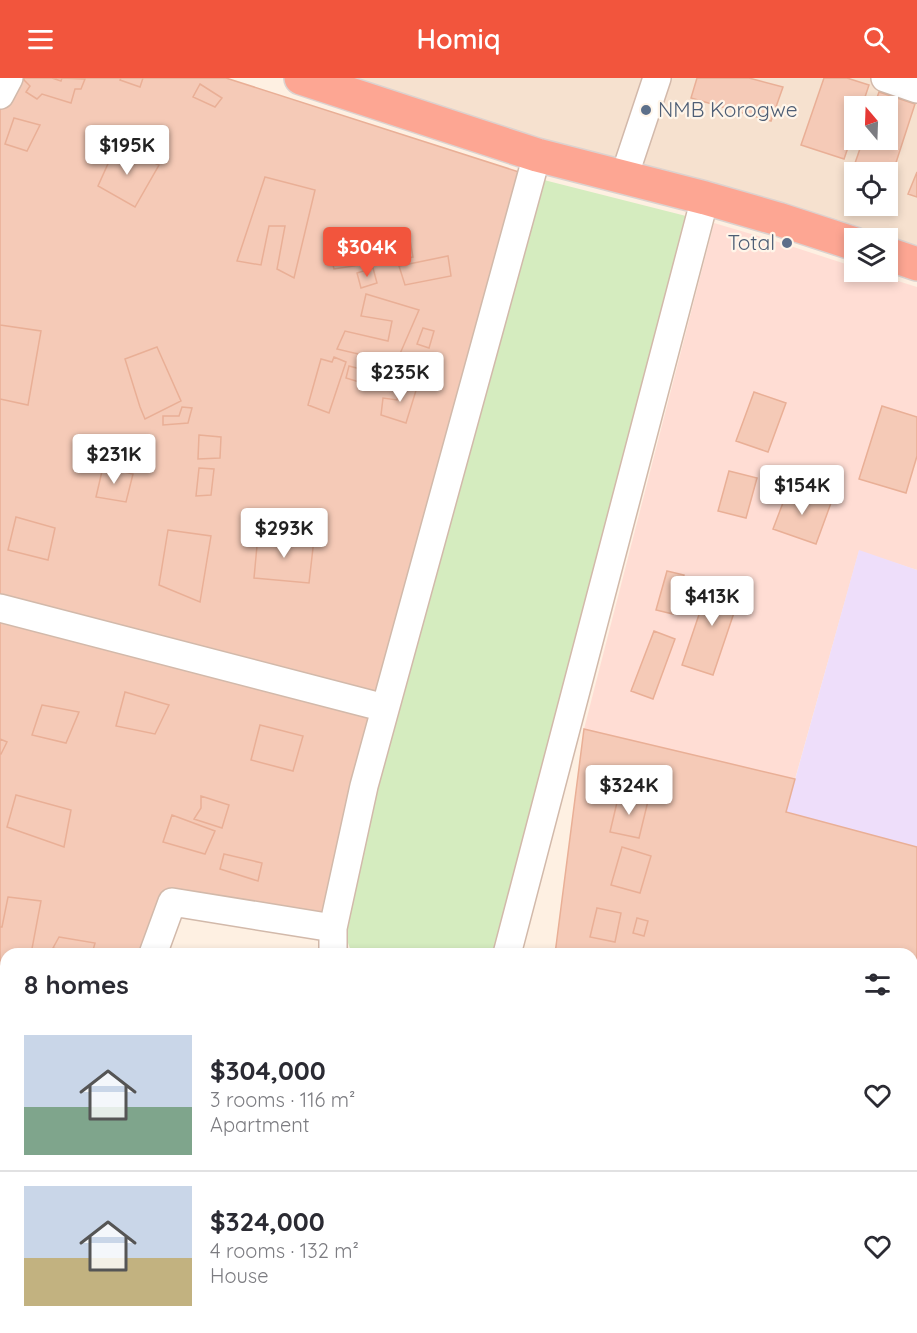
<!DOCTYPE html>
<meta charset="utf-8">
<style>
:root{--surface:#fff;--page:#f7f7f7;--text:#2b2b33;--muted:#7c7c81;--line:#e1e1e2;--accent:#f2553d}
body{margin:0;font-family:Quicksand,sans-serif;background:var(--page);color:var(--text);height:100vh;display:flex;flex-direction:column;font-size:22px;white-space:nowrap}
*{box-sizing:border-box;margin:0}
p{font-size:20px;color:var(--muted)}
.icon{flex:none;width:33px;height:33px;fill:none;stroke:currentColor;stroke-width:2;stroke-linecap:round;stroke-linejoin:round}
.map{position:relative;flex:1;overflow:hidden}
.sheet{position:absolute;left:0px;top:870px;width:918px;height:386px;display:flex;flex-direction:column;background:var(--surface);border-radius:18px 18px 0 0;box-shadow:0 3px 9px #0003}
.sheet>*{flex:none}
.needle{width:39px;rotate:341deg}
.fabs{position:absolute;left:844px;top:18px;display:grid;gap:12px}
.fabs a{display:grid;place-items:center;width:54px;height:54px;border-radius:0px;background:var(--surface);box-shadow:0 3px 9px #0003;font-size:30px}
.price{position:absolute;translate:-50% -51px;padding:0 14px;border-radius:6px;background:#fff;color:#222;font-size:20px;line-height:39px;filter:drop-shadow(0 2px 3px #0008)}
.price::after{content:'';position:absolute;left:50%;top:36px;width:18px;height:14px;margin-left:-9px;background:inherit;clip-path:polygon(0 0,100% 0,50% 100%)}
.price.selected{background:var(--accent);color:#fff}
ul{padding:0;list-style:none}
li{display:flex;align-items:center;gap:18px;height:150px;padding:0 24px}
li+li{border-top:2px solid var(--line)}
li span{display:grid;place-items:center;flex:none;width:168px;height:120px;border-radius:0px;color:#555}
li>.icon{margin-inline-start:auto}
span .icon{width:72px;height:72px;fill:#fffc;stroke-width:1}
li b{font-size:26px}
h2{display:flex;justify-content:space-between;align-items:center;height:72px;padding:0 24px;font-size:26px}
header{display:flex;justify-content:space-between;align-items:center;height:78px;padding:0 24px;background:var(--accent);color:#fff;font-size:27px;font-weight:600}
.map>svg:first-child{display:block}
.residential{fill:#f6e1cf;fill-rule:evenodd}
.commercial{fill:#ffddd4}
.education{fill:#eedefa}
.green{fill:#d5ecbf}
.building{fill:#f5cab7;stroke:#e9af96;stroke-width:1.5}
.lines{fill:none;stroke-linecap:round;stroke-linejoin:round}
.minor-casing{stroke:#d2b9aa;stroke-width:30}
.highway-casing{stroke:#dcd2cf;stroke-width:36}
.minor{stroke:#fff;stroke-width:27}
.highway{stroke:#fda693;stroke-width:33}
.service-dot{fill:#5c6f8a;stroke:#fff5e9;stroke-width:2}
.labels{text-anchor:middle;stroke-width:4.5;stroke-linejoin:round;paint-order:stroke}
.service-label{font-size:21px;fill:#4e5e75;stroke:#fff5e9;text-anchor:start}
</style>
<header><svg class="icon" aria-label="menu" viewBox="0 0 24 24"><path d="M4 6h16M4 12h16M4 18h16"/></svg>Homiq<svg class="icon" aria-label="search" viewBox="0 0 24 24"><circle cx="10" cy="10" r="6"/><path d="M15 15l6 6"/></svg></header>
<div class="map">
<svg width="917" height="1255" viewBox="0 0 917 1255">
<rect width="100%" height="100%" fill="#fef0e2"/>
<path class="residential" d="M348 0H917V171L782 127 541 64ZM855 28H888V62H855ZM855 94H888V128H855Z"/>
<path class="commercial" d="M714 145 772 162 855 189V194H869L917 209V492L859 473 795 701 584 651Z"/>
<path class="education" d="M859 472 917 492V769L786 734Z"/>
<path class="green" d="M540 101 690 139 497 876H352L343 851 373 710Z
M0 1136 6 1138V1250H178L176 1255H0Z"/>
<path class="building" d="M0 0H226L522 95 325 841 167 815 144 876H6V953L0 951Z
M24 0H52L61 3 62 0 85 1 81 11H75L71 25 42 16 37 21 26 14 30 8 24 2Z
M121 0H143L140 9 120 2Z
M697 0H749L783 9 771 43 691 20Z
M824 0H847L869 7 862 28H855V49L844 81 801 67Z
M200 6 222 20 215 29 193 19Z
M879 14 915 26 891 100 888 99V94H874L854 88 863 62H888V28H874Z
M14 40 40 47 27 73 5 66Z
M116 68 159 87 135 129 98 108Z
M917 94V119L908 116Z
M265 99 315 112 294 200 277 191 285 148H269L261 187 237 183Z
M408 151 413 179 334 191 328 167Z
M448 178 451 198 405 207 399 188Z
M373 190 377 205 361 210 357 195Z
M366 216 419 232 396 285 337 271 345 253 388 263 392 243 361 238Z
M0 247 41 253 28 327 0 321Z
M423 250 434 253 429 270 417 266Z
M157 269 181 323 145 341 140 329 125 281Z
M334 279 346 284 329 335 308 327 321 281 332 284Z
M349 288 372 294 366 306 346 300Z
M401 304 418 306 406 345 381 337 383 320 397 322Z
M754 314 786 325 768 374 736 363Z
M882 328 917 339V378L906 415 859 401Z
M182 329 192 330 188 345 163 347V338H179Z
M199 357 221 359 220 380 198 381Z
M103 389 133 396 126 424 96 419Z
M199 390 214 391 211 417 196 418Z
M729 393 757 400 746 440 718 433Z
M789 409 831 425 816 466 773 451Z
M16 439 55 450 48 482 8 472Z
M168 452 211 458 200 524 159 507Z
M258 457 314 461 309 505 254 500Z
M667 493 684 497 673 536 656 532Z
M711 501 742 511 713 597 682 587Z
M654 553 675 561 653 621 631 613Z
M125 614 169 627 155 656 116 648Z
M42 627 79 634 66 665 32 657Z
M260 647 303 658 293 693 251 682Z
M584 651 795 701 786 734 917 769V1255H506L507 1250H912V876H555Z
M0 661 7 664 1 676H0Z
M619 716 648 723 639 760 610 754Z
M16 717 71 732 64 769 7 749Z
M201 718 229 727 222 750 194 741 201 730Z
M172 737 215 753 205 776 163 764Z
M622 769 651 778 640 815 611 807Z
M224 776 262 785 258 803 220 791Z
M8 819 41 823 31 876H6V894L0 893V849H2Z
M597 830 621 835 615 864 590 859Z
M637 840 648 843 644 858 633 855Z
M59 859 95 865 92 876H64V873L53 870Z
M196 1250H294L317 1255H193Z"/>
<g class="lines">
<g class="minor-casing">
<path id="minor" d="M885 0 917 11
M0 17 9 0
M624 99 657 0
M0 530 385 630
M153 876 172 824 333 850
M333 876V850L364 708 537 77
M507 876 705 120
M0 959 6 961
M794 1250 812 1255
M542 1255 543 1250"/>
</g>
<g class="highway-casing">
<path id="highway" d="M301 0 537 77 705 120 778 141 855 166
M888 176 917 186"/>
</g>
<use href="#minor" class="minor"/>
<use href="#highway" class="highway"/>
</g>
<g class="service-dot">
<circle cx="646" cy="32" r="6"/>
<circle cx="787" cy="165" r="6"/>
</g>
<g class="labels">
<g class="service-label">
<text x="658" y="39">NMB Korogwe</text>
<text x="775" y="172" text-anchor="end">Total</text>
</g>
</g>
</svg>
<div class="fabs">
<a><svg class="needle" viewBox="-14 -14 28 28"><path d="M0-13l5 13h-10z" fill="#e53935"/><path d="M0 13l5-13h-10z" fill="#7c7c81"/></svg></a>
<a><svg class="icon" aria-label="locate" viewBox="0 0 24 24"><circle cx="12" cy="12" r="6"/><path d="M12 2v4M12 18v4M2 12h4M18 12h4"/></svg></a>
<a><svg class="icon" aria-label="layers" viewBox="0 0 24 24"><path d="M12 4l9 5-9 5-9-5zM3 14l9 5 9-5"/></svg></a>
</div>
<b class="price" style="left:127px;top:98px">$195K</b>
<b class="price selected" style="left:367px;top:200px">$304K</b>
<b class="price" style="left:400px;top:325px">$235K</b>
<b class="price" style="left:114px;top:407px">$231K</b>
<b class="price" style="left:802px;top:438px">$154K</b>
<b class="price" style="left:284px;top:481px">$293K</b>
<b class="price" style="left:712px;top:549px">$413K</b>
<b class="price" style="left:629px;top:738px">$324K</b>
<section class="sheet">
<h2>8 homes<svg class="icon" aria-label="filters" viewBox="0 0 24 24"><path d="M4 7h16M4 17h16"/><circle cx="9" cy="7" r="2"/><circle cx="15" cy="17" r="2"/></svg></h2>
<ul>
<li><span style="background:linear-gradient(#c9d6e8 60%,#7fa58c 0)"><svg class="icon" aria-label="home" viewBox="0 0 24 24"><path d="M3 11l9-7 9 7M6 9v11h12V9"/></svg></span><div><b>$304,000</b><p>3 rooms · 116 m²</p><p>Apartment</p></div><svg class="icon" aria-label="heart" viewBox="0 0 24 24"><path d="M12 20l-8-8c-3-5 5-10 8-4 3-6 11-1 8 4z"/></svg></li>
<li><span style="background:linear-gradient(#c9d6e8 60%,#c2b280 0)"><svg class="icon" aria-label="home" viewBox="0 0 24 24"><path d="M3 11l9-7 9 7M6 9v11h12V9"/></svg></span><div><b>$324,000</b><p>4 rooms · 132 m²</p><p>House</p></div><svg class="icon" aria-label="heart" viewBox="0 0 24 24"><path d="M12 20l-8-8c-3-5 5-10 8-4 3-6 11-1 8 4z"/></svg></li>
</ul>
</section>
</div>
